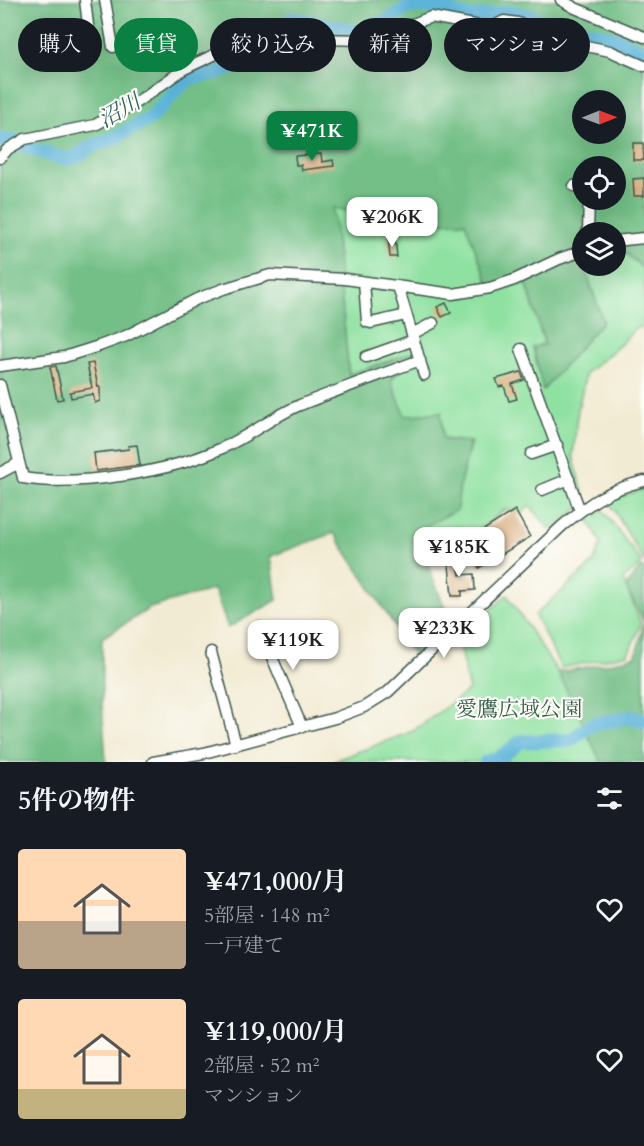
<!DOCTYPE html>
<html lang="ja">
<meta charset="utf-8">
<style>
:root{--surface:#171b24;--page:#242831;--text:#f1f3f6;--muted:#9ea1a6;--accent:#0b8043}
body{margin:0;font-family:Cardo,"Noto Serif JP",serif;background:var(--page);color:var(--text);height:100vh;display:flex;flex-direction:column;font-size:22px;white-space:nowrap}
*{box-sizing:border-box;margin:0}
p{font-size:20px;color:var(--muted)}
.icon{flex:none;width:33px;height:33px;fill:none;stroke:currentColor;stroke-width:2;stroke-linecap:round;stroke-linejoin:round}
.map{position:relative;height:762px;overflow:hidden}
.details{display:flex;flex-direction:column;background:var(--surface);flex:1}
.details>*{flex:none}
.top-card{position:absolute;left:18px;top:18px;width:609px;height:54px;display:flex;gap:12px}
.needle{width:39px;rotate:89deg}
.tools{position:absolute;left:572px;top:90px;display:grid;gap:12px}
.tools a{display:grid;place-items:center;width:54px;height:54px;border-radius:50%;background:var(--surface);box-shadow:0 6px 24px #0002;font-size:30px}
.price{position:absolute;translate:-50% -51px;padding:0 14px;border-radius:12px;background:#fff;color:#222;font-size:20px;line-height:39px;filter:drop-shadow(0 2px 3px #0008)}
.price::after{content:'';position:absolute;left:50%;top:36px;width:18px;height:14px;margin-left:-9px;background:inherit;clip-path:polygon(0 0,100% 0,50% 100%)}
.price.selected{background:var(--accent);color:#fff}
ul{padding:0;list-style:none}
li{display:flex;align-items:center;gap:18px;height:150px;padding:0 18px}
li span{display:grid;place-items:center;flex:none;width:168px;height:120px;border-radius:6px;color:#555}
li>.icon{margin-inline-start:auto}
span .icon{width:72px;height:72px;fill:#fffc;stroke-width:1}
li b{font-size:26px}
h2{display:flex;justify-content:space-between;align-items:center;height:72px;padding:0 18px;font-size:26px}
.tag{padding:0 21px;border-radius:27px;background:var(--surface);box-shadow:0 6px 24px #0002;font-size:21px;line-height:54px}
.tag.selected{background:var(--accent);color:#fff}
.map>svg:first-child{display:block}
.green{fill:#8fe1a1;stroke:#578f6a;stroke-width:1.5}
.forest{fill:#73bf87;stroke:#497e5e;stroke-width:1.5;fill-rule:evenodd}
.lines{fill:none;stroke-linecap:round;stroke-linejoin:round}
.river{stroke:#5cb4d9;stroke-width:14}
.building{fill:#d9ae80}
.minor-casing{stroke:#3f574c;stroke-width:13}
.minor{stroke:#fff;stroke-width:10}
.labels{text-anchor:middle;stroke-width:4.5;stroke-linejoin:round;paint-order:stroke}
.park-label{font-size:21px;fill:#355e4a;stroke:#fdfcf7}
.water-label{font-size:22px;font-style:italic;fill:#316166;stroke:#fdfcf7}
</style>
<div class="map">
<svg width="644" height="762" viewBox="0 0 644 762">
<rect width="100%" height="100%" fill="#fdfcf7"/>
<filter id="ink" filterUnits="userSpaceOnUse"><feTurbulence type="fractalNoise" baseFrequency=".0167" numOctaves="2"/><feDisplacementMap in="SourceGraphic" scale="12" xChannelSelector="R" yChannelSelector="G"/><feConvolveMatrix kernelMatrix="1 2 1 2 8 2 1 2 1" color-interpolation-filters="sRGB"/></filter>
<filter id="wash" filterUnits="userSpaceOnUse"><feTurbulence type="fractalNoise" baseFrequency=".008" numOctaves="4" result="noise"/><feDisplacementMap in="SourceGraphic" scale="24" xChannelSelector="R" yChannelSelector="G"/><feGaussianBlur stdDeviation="1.35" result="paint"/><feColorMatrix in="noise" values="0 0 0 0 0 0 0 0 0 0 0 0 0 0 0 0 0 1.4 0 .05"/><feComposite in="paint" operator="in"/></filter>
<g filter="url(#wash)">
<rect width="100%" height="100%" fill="#f2ebd3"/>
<path class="green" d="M333 208 411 223 465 222 489 284 526 282 544 343 533 348 543 390 603 321 584 266H615V244L644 269V327L636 328 619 346 586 373 578 409 573 456 584 496 578 509 551 530 530 506 521 514 515 510H504L469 539 458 528 423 545 415 529 457 510 460 483 471 442 442 439 441 412 405 416 391 380 416 352 349 374Z
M644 489V561L608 500Z
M603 510 642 563 623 579 641 624 628 654 561 668 535 615 593 563 601 543 588 519Z
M507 595 573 695 603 762H331L413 731 469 690 458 641Z"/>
<path class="forest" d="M0 0H644V269L615 244V232H582V248H577L582 266H584L603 321 543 390 533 347 545 345 526 282 490 288 465 222 409 223 333 208 349 376 419 350 391 380 405 416 441 412 443 439 470 443 460 483 457 510 414 532 454 630 419 663 334 533 271 556 277 600 228 628 214 589 150 608 102 638V701L106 762H0ZM582 100H615V134H582ZM582 166H615V200H582Z
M640 567 644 568V762H601L558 672 610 663 636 656 644 622 626 587Z"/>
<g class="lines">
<path class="river" d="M0 140 15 141 31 149 64 159 74 158 91 147 116 137 152 117 178 88 190 78 221 72 265 56 292 18 357 31 387 21 410 6H428L469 17 489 16 504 12 516 13 531 16 561 29 592 32 617 39 644 52
M486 762 499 758 522 741C538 743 553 738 569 741L593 724 631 717 644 721"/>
</g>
<g id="blocks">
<path class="building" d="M633 143H643L644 160H633Z
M321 154 322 162 333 160 334 166 302 170 301 165H296L295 156Z
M644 178V196H634L633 179Z
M388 238H395L397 257H390Z
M446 303 451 313 442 317 437 307Z
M93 363 98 387H100V401L95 403 93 394 71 398 70 392 92 388 87 364Z
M56 366 63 399 57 400 50 367Z
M521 372 524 380 512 384 517 399 509 401 504 386 499 387 496 379Z
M137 445 140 465 96 471 94 453 129 449 128 446Z
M515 510 530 537 479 568 469 539Z
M456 554 460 575 474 574 475 590 462 591V596H452L448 555Z"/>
</g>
</g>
<g filter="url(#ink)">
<use href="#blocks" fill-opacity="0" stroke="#3f574c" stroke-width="1.5"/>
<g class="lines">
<g class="minor-casing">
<path id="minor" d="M85 0 91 50
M105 0 113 47
M561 0 575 8 644 37
M0 158 8 149 25 139 95 125 134 104 184 69 250 38 371 40 431 17 490 28 504 21 518 23 549 38 610 51 644 66
M615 185H617
M574 186H582
M588 232 589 200
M615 241 644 238
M364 282 367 322 371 323 406 315
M398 286 424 375
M412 334 433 323
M521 349 580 511
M366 357 414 340
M0 366 64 357 99 346 126 336 197 299 223 289 270 275 345 279 453 294 490 288 514 280 559 259 582 251
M0 385 23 478C77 487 170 472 220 449 248 437 272 417 300 405 340 389 380 375 420 360
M531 454 557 445
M0 473 19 463
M542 490 569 479
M259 627 302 727
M211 652 236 745
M153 762 204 753 335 718 364 707 388 692 562 526C591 502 607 490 644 481"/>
</g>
<use href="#minor" class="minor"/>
</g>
</g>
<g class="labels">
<g class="park-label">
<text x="519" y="716">愛鷹広域公園</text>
</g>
<g class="water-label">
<text transform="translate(119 110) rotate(-30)" y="8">沼川</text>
</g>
</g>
</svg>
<div class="tools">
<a><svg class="needle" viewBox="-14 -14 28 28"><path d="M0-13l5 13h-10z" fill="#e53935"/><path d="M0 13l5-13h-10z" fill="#9ea1a6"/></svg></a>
<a><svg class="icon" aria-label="locate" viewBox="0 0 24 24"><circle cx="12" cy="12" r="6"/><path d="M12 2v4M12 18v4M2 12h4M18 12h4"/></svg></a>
<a><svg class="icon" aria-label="layers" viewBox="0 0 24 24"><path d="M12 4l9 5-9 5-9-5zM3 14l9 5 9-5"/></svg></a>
</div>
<b class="price selected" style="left:312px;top:162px">¥471K</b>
<b class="price" style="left:392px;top:248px">¥206K</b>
<b class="price" style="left:459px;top:578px">¥185K</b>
<b class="price" style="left:444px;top:659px">¥233K</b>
<b class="price" style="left:293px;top:671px">¥119K</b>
<div class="top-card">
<a class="tag">購入</a>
<a class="tag selected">賃貸</a>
<a class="tag">絞り込み</a>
<a class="tag">新着</a>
<a class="tag">マンション</a>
</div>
</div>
<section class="details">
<h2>5件の物件<svg class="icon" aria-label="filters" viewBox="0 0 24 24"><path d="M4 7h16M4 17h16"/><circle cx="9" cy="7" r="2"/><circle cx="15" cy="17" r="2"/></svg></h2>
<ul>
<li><span style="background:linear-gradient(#ffd9b3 60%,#b9a48a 0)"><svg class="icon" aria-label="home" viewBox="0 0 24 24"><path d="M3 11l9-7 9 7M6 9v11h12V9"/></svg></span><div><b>¥471,000/月</b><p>5部屋 · 148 m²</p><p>一戸建て</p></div><svg class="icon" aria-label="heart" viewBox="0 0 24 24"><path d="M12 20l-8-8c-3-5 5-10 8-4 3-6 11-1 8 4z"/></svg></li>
<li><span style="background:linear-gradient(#ffd9b3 75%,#c2b280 0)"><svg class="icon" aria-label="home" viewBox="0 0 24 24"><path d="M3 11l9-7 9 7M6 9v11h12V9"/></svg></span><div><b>¥119,000/月</b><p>2部屋 · 52 m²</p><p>マンション</p></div><svg class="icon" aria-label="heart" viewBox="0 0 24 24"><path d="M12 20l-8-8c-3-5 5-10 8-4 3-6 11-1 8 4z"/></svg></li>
</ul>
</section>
